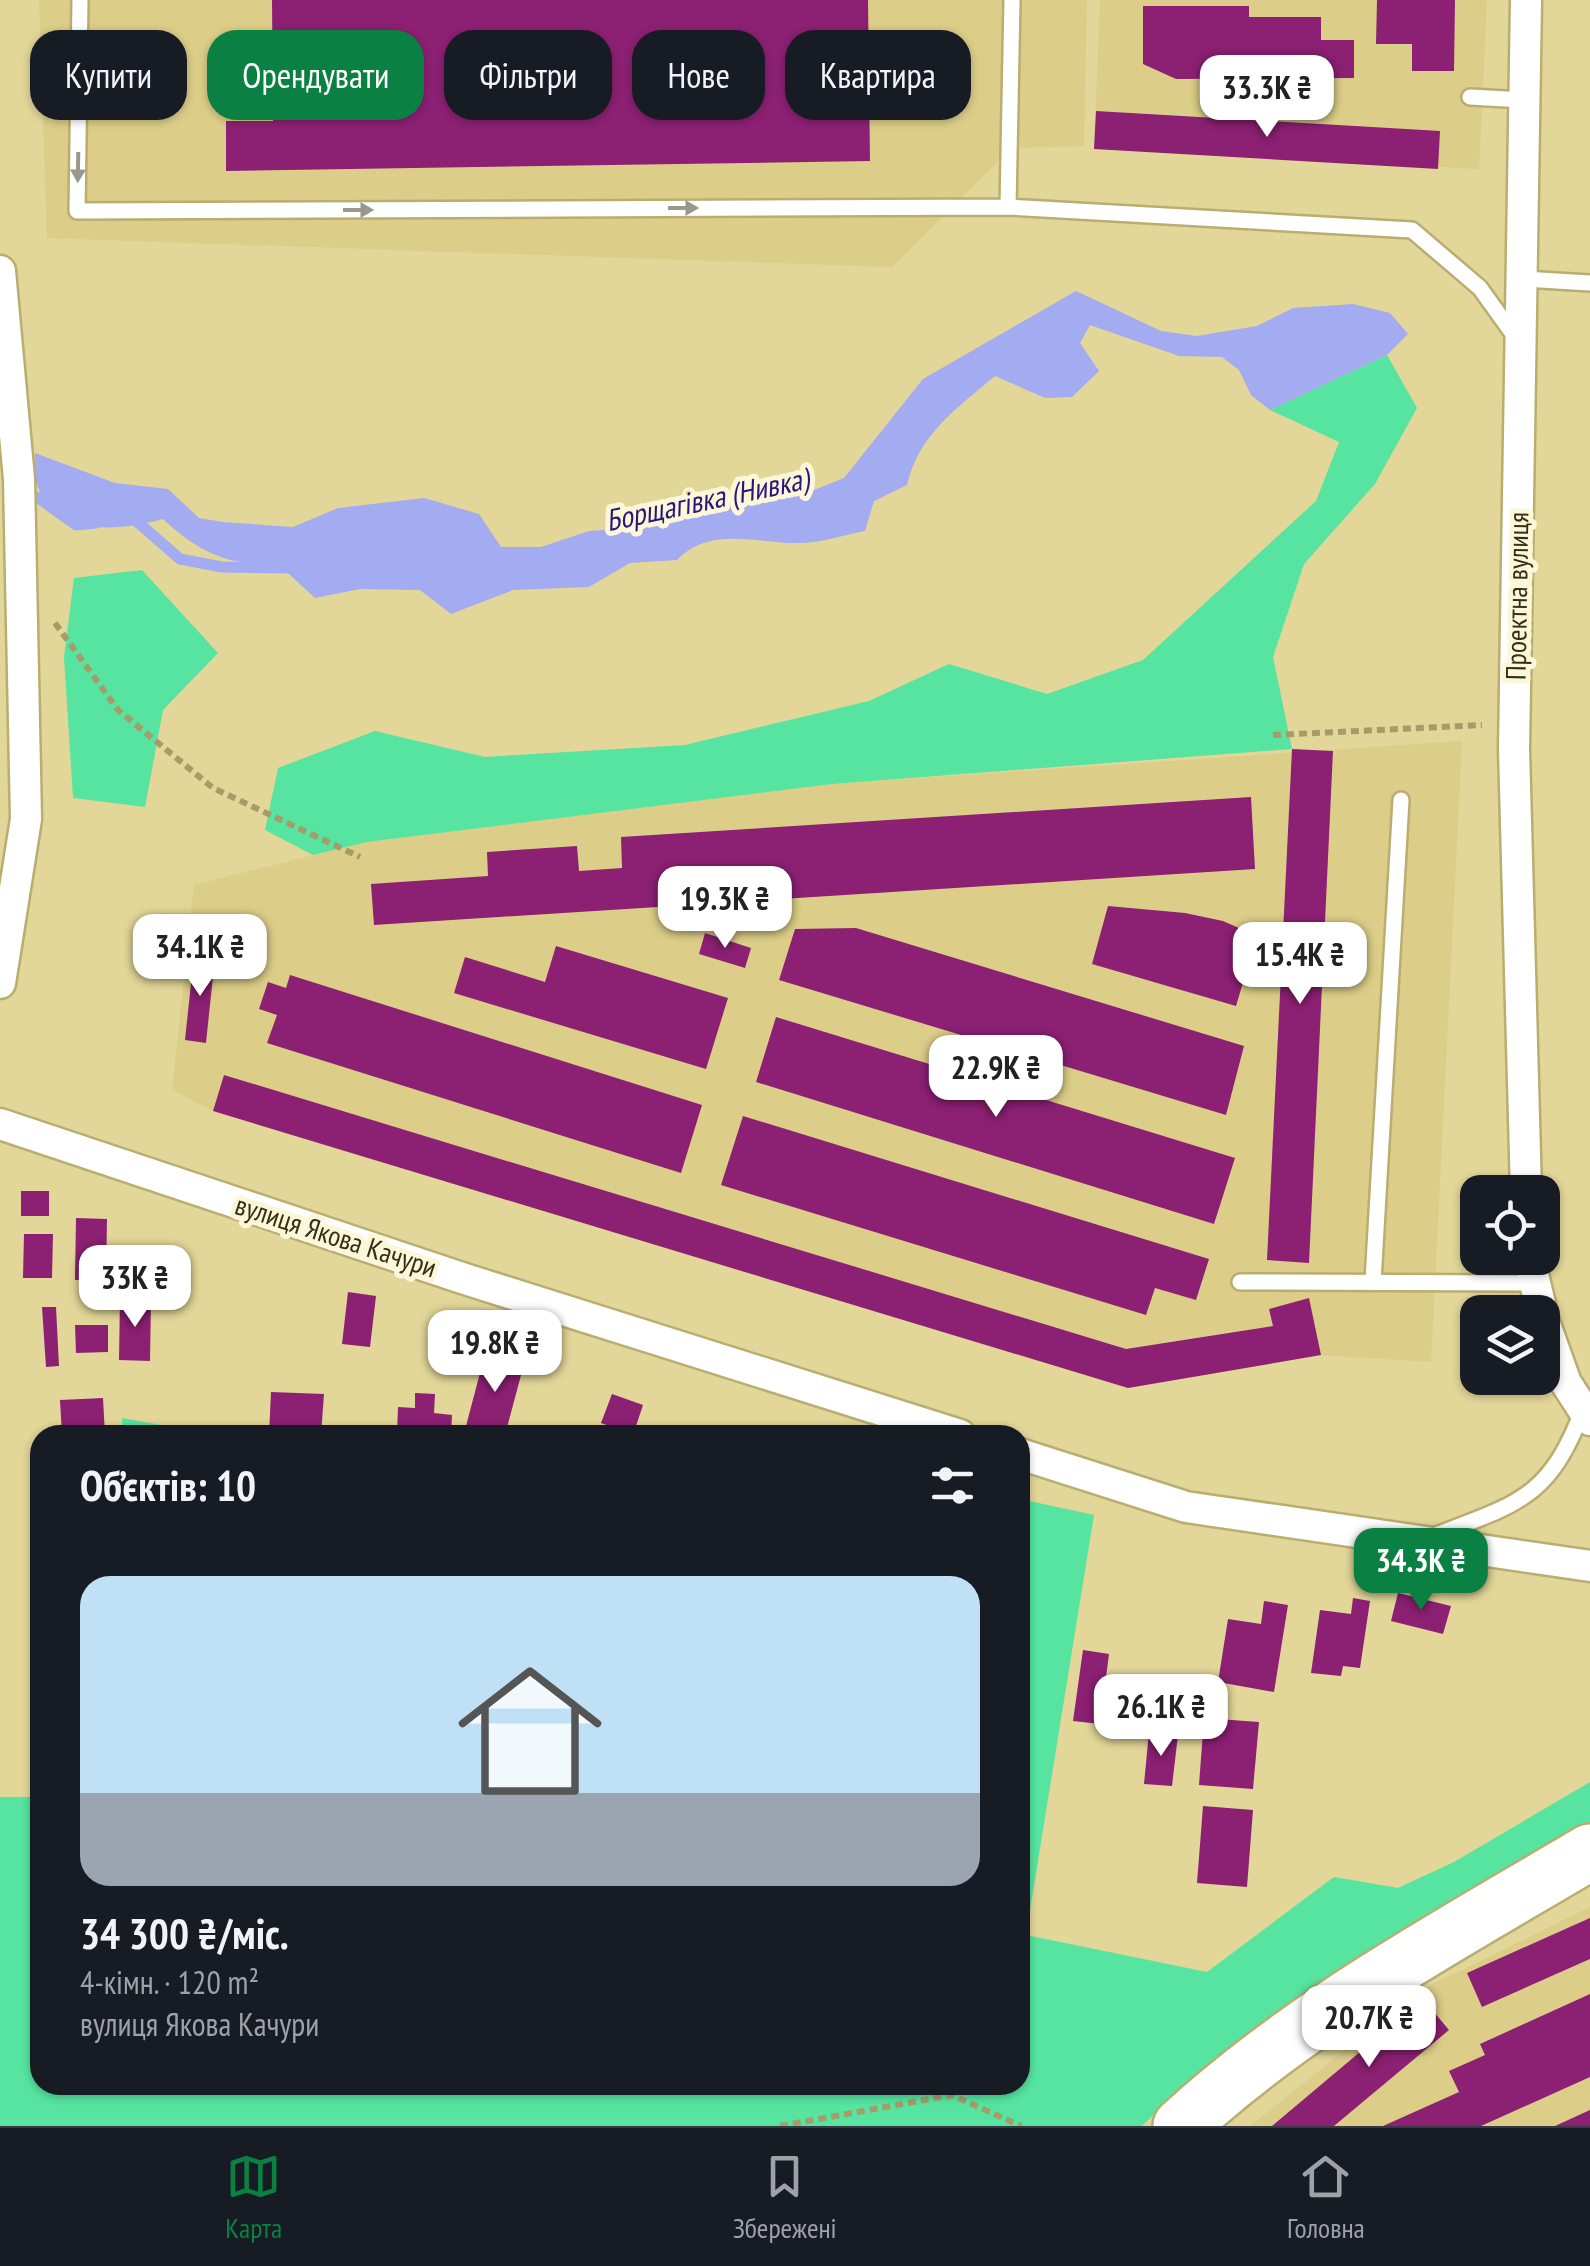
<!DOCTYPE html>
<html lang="uk">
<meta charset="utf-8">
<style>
:root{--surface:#171b24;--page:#242831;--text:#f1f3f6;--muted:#9ea1a6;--line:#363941;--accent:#0b8043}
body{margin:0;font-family:"PT Sans Narrow",sans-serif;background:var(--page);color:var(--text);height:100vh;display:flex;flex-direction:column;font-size:38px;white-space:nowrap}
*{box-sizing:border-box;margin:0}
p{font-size:32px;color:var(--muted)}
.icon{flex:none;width:55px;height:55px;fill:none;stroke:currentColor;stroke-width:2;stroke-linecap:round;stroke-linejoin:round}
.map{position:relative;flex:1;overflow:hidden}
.drawer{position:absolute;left:30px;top:1425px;width:1000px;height:670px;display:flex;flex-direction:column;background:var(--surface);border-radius:30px;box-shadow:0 2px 8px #0004}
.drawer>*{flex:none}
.hud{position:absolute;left:30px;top:30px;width:1000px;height:90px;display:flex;gap:20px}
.controls{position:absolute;left:1460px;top:1175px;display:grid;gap:20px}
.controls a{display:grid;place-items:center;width:100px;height:100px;border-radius:20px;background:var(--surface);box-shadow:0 2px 8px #0004;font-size:50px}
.price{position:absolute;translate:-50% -85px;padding:0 22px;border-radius:20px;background:#fff;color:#222;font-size:32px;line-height:65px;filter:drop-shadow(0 2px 5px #0008)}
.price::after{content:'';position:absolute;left:50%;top:60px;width:30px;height:22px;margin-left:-15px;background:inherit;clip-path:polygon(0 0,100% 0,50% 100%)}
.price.active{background:var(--accent);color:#fff}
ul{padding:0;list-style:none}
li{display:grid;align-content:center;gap:20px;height:530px;padding:0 50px}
li span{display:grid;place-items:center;height:310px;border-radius:30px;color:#555}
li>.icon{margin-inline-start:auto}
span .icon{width:180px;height:180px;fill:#fffc;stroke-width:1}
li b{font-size:42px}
h2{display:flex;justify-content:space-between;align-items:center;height:120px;padding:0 50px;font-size:42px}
.chip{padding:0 35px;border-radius:30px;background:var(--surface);box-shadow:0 2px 8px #0004;font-size:35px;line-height:90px}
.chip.active{background:var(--accent);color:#fff}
.dock{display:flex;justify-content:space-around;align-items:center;height:140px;border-top:2px solid var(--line);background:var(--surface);font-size:28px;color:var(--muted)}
.dock a{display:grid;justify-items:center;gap:5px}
.dock .active{color:var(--accent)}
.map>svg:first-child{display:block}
.built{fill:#dcce88}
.green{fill:#56e4a0}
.water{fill:#a3abf1}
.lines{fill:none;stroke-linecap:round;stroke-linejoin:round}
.stream{stroke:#a3abf1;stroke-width:11}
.building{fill:#8c2073}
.lane-casing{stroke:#b9ad70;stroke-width:20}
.street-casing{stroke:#b9ad70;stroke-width:35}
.highway-casing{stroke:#b9ad70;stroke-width:60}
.path{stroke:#a59c6a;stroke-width:6;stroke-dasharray:8 5;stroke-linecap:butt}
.lane{stroke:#fff;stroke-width:15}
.street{stroke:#fff;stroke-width:30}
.highway{stroke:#fff;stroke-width:55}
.oneway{fill:#9a988a}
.labels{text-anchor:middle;stroke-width:10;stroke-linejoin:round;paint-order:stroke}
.street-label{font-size:28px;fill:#343016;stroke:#fcf7d8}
.water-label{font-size:30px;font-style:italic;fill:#27177d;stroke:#fcf7d8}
</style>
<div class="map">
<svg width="1590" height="2126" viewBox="0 0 1590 2126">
<rect width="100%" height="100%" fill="#e2d698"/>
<path class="built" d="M39 0H1087L1084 146 1011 148 892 267 47 238Z
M1100 0H1487L1479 169 1094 149Z
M1462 741 1431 1362 1321 1355 1128 1388 213 1111 172 1090 194 885 367 842 832 784Z
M1590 1907V2126H1250L1421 1990Z"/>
<path class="green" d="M1387 355 1417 408 1375 484 1304 564 1273 657 1292 749 832 784 367 842 313 855 265 830 278 768 375 731 485 757 685 745 869 701 949 664 1047 694 1143 660 1316 501 1339 442 1270 410Z
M142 570 218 653 163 710 145 807 73 798 64 657 74 578Z
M122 1418 217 1435H122Z
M1020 1499 1094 1515 1026 1935 1207 1972 1334 1877 1398 1888 1454 1862 1590 1782V1834L1392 1946 1214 2058 1142 2126H0V1797H40V2085H1020Z"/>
<path class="water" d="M1076 291 1161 331 1197 336 1257 326 1293 308 1353 304 1390 313 1408 334 1387 355 1270 410 1251 395 1239 370 1222 357 1179 356 1090 325 1080 343 1099 371 1072 397 1045 398 995 376C956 409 919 434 907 485L874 501 865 531C843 535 818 544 796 543 754 543 710 526 677 560L630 563 589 587 513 590 451 614 420 590 360 589 315 598 276 562C229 568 196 550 163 519 120 531 57 538 37 485 34 477 35 462 35 453L115 483 168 489 199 518 223 522 293 527 338 508 424 498 479 514 501 547H541L589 531 634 528 786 486 807 493 844 478 923 379Z"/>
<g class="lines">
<path class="stream" d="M19 495 37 497 76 525 96 523
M134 519 180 559 222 567 294 568"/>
</g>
<path class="building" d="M272 0H868L870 161 226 171V121H273Z
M1377 0H1455L1454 71H1412V44H1376Z
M1143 6H1249V17H1321V40H1354V78L1176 79 1143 64Z
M1096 111 1440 131 1438 169 1094 149Z
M1292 749 1333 751 1309 1263 1267 1260Z
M1251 797 1255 869 374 925 371 884 488 876 487 852 577 846 579 871 622 868 621 837Z
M1108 906 1185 913 1223 921 1257 936 1236 1006 1092 964Z
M856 928 1244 1046 1226 1115 779 980 795 929Z
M705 933 751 948 745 968 699 954Z
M556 946 728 998 706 1069 454 993 465 957 545 982Z
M194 955 215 957 206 1043 185 1040Z
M290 975 702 1105 681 1173 267 1043 277 1015 259 1009 268 982 286 988Z
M776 1017 1235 1158 1214 1224 756 1082Z
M224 1075 1126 1349 1273 1326 1269 1309 1309 1298 1321 1355 1128 1388 213 1111Z
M743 1116 1209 1259 1196 1300 1155 1288 1146 1315 721 1185Z
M21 1191H49V1216H21Z
M76 1218 107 1219 106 1280H75Z
M24 1234H53L52 1278H23Z
M348 1292 376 1296 370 1347 342 1344Z
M120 1298 151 1299 150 1361 119 1360Z
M42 1307H56L59 1366 46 1367Z
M75 1325H108V1352L76 1353Z
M485 1354 524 1364 505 1435 466 1426Z
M271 1392 324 1394 321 1435H269Z
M415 1393 435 1394 434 1413 452 1415 451 1435H397L398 1407 415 1408Z
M612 1394 643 1405 633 1435 601 1423Z
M103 1398 105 1435H62L60 1400Z
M1398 1593 1451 1606 1443 1634 1391 1621Z
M1353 1598 1370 1601 1360 1668 1343 1666 1341 1676 1311 1673 1320 1610 1351 1614Z
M1264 1601 1288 1605 1274 1692 1218 1682 1228 1619 1261 1624Z
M1083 1650 1109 1654 1100 1724 1073 1721Z
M1204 1718 1259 1722 1253 1789 1199 1785Z
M1149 1732 1178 1735 1172 1786 1144 1784Z
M1203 1806 1253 1810 1247 1887 1197 1883Z
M1590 1918V1959L1482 2007 1467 1973Z
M1590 1994V2077L1481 2126H1383L1459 2092 1449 2071 1485 2055 1480 2044Z
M1423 1999 1449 2030 1334 2126H1272Z
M1590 2110V2126H1555Z"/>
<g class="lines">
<g class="lane-casing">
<path id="lane" d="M80 0 77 211 1008 207 1412 230 1480 288 1518 341
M1470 97 1524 100
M1008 207 1012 0
M1523 279 1590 283
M1373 1281 1401 800
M1240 1282 1534 1283
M1431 1537C1516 1504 1549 1500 1583 1409"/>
</g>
<g class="street-casing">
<path id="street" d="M0 271 19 479 26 819 0 983
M0 1124 465 1279 960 1435
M1526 1192 1514 749 1526 0
M1529 1258 1542 1312
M1542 1316 1566 1383 1590 1420
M1020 1454 1186 1507 1590 1566"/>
</g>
<g class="highway-casing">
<path id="highway" d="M1181 2126C1304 2013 1447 1937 1590 1852"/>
</g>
<path class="path" d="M55 623 118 710 213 788 360 857
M1273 735 1482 725
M780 2126 952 2095 1021 2126"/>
<use href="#lane" class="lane"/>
<use href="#street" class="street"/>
<use href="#highway" class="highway"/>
</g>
<defs><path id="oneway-solid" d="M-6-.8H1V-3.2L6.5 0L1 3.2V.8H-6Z" transform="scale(2.5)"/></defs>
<g class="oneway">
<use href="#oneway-solid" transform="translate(78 167) rotate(91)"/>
<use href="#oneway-solid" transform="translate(683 208)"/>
<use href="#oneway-solid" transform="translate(358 210)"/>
</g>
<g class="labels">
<g class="street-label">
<text transform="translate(1517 596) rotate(-89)" y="10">Проектна вулиця</text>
<text transform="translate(336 1236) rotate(18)" y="10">вулиця Якова Качури</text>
</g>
<g class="water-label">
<text transform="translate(707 500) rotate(-12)" y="10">Борщагівка (Нивка)</text>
</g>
</g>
</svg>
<div class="controls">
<a><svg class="icon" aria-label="locate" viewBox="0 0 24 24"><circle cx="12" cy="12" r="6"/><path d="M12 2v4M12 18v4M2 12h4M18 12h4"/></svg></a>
<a><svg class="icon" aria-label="layers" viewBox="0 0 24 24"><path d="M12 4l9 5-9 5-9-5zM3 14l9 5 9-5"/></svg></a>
</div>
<b class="price" style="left:1267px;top:140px">33.3K ₴</b>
<b class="price" style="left:725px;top:951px">19.3K ₴</b>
<b class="price" style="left:200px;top:999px">34.1K ₴</b>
<b class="price" style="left:1300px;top:1007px">15.4K ₴</b>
<b class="price" style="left:996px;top:1120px">22.9K ₴</b>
<b class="price" style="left:135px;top:1330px">33K ₴</b>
<b class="price" style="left:495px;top:1395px">19.8K ₴</b>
<b class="price active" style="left:1421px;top:1613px">34.3K ₴</b>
<b class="price" style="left:1161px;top:1759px">26.1K ₴</b>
<b class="price" style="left:1369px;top:2070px">20.7K ₴</b>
<div class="hud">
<a class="chip">Купити</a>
<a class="chip active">Орендувати</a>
<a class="chip">Фільтри</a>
<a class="chip">Нове</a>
<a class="chip">Квартира</a>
</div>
<section class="drawer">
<h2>Об’єктів: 10<svg class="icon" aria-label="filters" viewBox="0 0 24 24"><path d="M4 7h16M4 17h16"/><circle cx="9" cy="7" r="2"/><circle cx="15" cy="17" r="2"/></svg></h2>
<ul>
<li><span style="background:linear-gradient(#bfe0f5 70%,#9aa5b1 0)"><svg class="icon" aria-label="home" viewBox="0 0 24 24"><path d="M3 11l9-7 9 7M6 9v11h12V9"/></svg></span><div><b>34 300 ₴/міс.</b><p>4-кімн. · 120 m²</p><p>вулиця Якова Качури</p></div></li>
</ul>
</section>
</div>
<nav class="dock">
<a class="active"><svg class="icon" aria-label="map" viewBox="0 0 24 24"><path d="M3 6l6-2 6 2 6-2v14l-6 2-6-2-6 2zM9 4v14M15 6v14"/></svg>Карта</a>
<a><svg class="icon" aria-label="saved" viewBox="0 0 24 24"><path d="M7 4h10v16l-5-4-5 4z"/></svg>Збережені</a>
<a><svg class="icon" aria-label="home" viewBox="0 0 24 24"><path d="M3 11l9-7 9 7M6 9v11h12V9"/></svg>Головна</a>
</nav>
